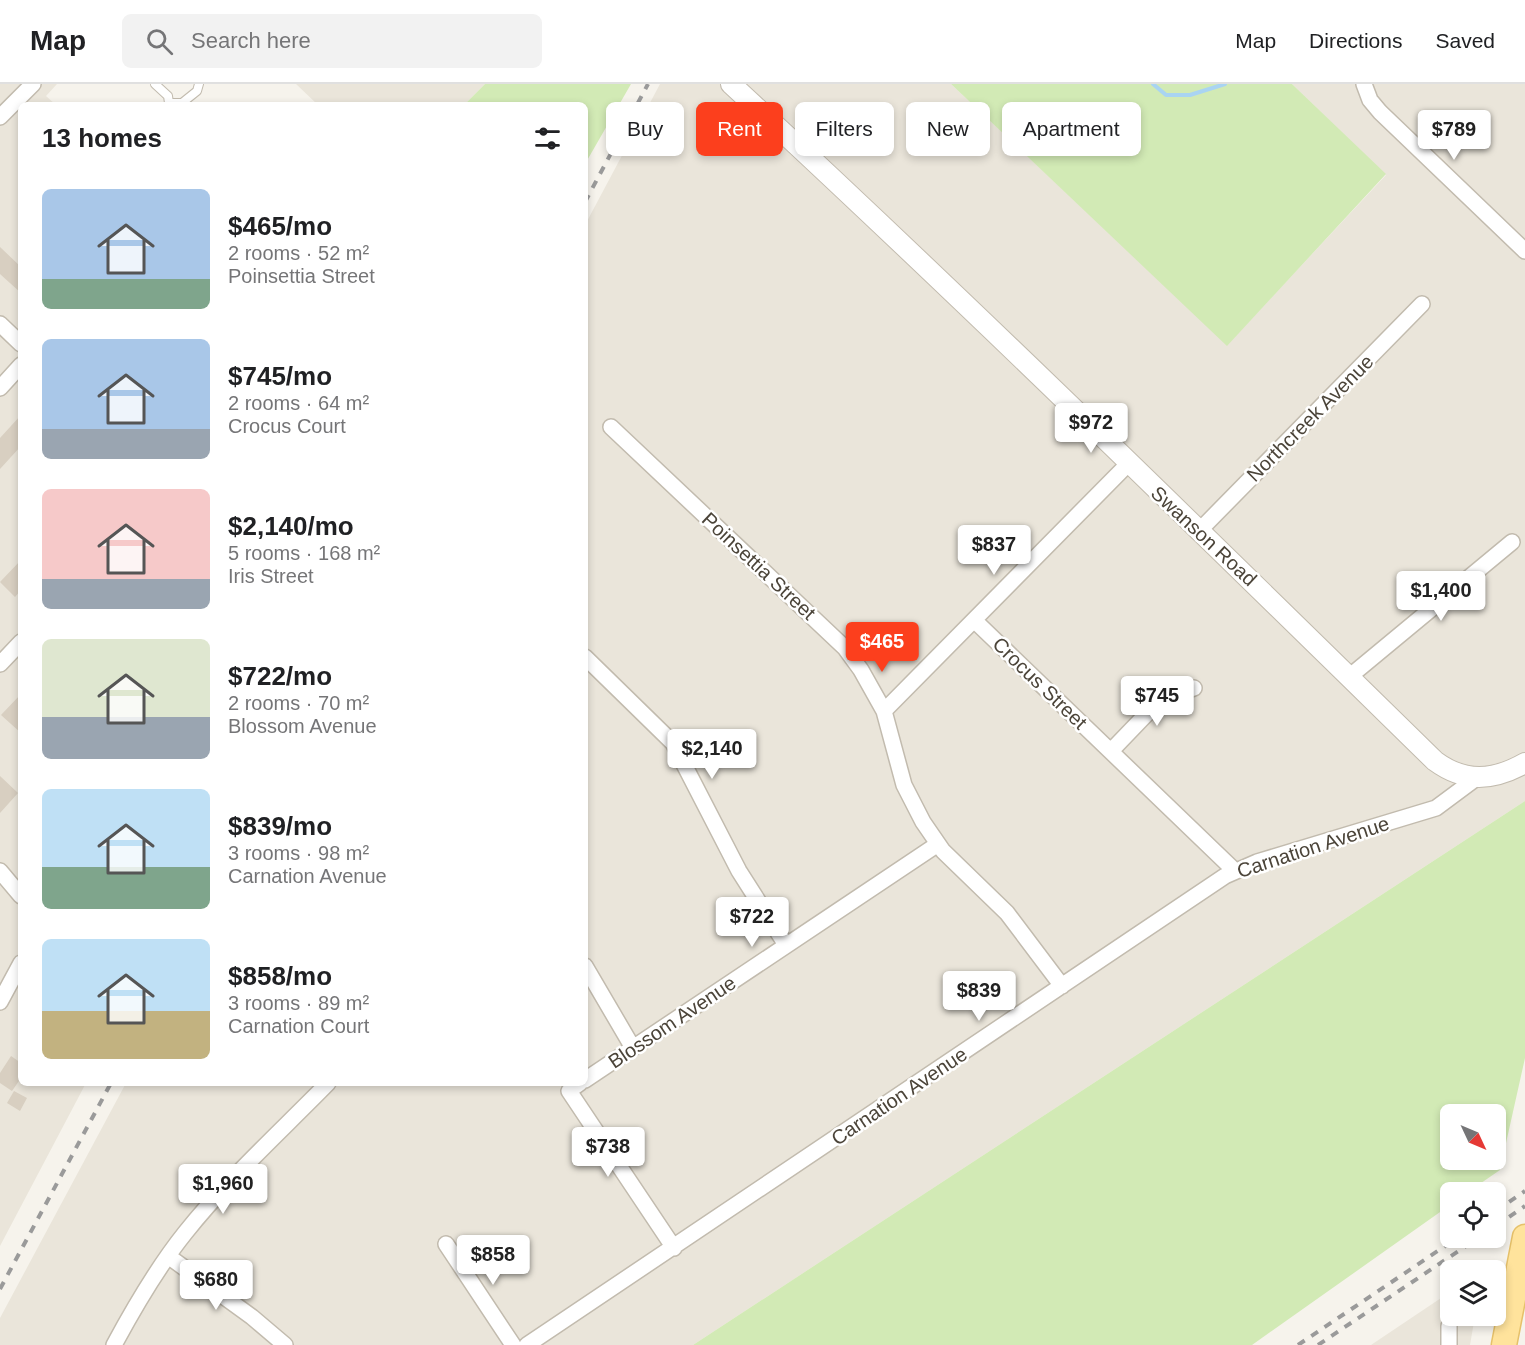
<!DOCTYPE html>
<meta charset="utf-8">
<style>
:root{--surface:#fff;--page:#f2f2f2;--text:#202124;--muted:#757577;--line:#e0e0e0;--accent:#fc3f1d}
body{margin:0;font-family:Helvetica,sans-serif;background:var(--page);color:var(--text);height:100vh;display:flex;flex-direction:column;font-size:22px;white-space:nowrap}
*{box-sizing:border-box;margin:0}
p{font-size:20px;color:var(--muted)}
.icon{flex:none;width:33px;height:33px;fill:none;stroke:currentColor;stroke-width:2;stroke-linecap:round;stroke-linejoin:round}
.map{position:relative;flex:1;overflow:hidden}
.drawer{position:absolute;left:18px;top:18px;width:570px;height:984px;display:flex;flex-direction:column;background:var(--surface);border-radius:9px;box-shadow:0 3px 9px #0003}
.drawer>*{flex:none}
.hud{position:absolute;left:606px;top:18px;width:570px;height:54px;display:flex;gap:12px}
.needle{width:39px;rotate:134deg}
.controls{position:absolute;left:1440px;top:1020px;display:grid;gap:12px}
.controls a{display:grid;place-items:center;width:66px;height:66px;border-radius:9px;background:var(--surface);box-shadow:0 3px 9px #0003;font-size:30px}
.price{position:absolute;translate:-50% -51px;padding:0 14px;border-radius:6px;background:#fff;color:#222;font-size:20px;line-height:39px;filter:drop-shadow(0 2px 3px #0008)}
.price::after{content:'';position:absolute;left:50%;top:36px;width:18px;height:14px;margin-left:-9px;background:inherit;clip-path:polygon(0 0,100% 0,50% 100%)}
.price.active{background:var(--accent);color:#fff}
ul{padding:0;list-style:none}
li{display:flex;align-items:center;gap:18px;height:150px;padding:0 24px}
li span{display:grid;place-items:center;flex:none;width:168px;height:120px;border-radius:9px;color:#555}
li>.icon{margin-inline-start:auto}
span .icon{width:72px;height:72px;fill:#fffc;stroke-width:1}
li b{font-size:26px}
h2{display:flex;justify-content:space-between;align-items:center;height:72px;padding:0 24px;font-size:26px}
.chip{padding:0 21px;border-radius:9px;background:var(--surface);box-shadow:0 3px 9px #0003;font-size:21px;line-height:54px}
.chip.active{background:var(--accent);color:#fff}
header{display:flex;align-items:center;gap:36px;box-sizing:border-box;height:84px;padding:0 30px;background:var(--surface);border-bottom:2px solid var(--line)}
header strong{font-size:28px}
nav{display:flex;gap:33px;margin-inline-start:auto;font-size:21px}
.search{width:420px;height:54px;background:var(--page);display:flex;align-items:center;gap:15px;box-sizing:border-box;padding:0 21px;border-radius:9px;color:var(--muted);font-size:22px}
.map>svg:first-child{display:block}
.residential{fill:#eae5da}
.green{fill:#d2eab5;fill-rule:evenodd}
.lines{fill:none;stroke-linecap:round;stroke-linejoin:round}
.stream{stroke:#a9d4f2;stroke-width:4}
.building{fill:#d8cfc1}
.service-casing{stroke:#c2bbae;stroke-width:10}
.minor-casing{stroke:#c2bbae;stroke-width:18}
.tertiary-casing{stroke:#c2bbae;stroke-width:22}
.primary-casing{stroke:#e6c16a;stroke-width:27}
.service{stroke:#fff;stroke-width:8}
.minor{stroke:#fff;stroke-width:15}
.tertiary{stroke:#fff;stroke-width:20}
.primary{stroke:#ffe39c;stroke-width:24}
.rail{stroke:#9a9a9a;stroke-width:4;stroke-dasharray:8 8;stroke-linecap:butt}
.labels{text-anchor:middle;stroke-width:5;stroke-linejoin:round;paint-order:stroke}
.street-label{font-size:20px;fill:#4b4439;stroke:#fff}
</style>
<header>
<strong>Map</strong>
<div class="search"><svg class="icon" aria-label="search" viewBox="0 0 24 24"><circle cx="10" cy="10" r="6"/><path d="M15 15l6 6"/></svg>Search here</div>
<nav><a>Map</a><a>Directions</a><a>Saved</a></nav>
</header>
<div class="map">
<svg width="1525" height="1261" viewBox="0 0 1525 1261">
<rect width="100%" height="100%" fill="#f6f3ec"/>
<path class="residential" d="M0 0H57L46 12 56 21H21V999H86L0 1162Z
M296 0H485L464 21H318Z
M660 0H951L1227 261 1386 91 1292 0H1525V717L693 1261H0V1234L126 999H585V141Z
M1450 1208V1232H1475L1470 1261H1371Z"/>
<path class="green" d="M485 0H631L585 80V21H464Z
M951 0H1292L1386 90 1227 262Z
M1525 717V974L1500 1086 1468 1108H1450V1121L1252 1261H693ZM1496 1030V1076H1450V1030Z"/>
<g class="lines">
<path class="stream" d="M1153 0 1166 11H1190L1225 0"/>
</g>
<path class="building" d="M0 163 21 183V209L0 190Z
M21 331V362L0 385V354Z
M21 476V506L15 513 0 498Z
M21 610V649L1 631Z
M0 692 18 709 0 729Z
M11 972 21 979V994L12 1007 0 999V989Z
M14 1007 27 1014 20 1027 7 1019Z"/>
<g class="lines">
<g class="service-casing">
<path id="service" d="M155 0 168 12 169 19H182L197 7 199 0"/>
</g>
<g class="minor-casing">
<path id="minor" d="M1364 0 1370 16 1380 28 1525 167
M0 33 33 0
M0 240 21 260
M0 304 21 281
M611 343 845 564 861 586 884 627 904 701 923 738 943 767 1007 829 1062 902
M1198 448 1422 220
M974 536 1235 787
M585 573 673 659 739 787 786 861
M0 580 21 558
M1349 593 1512 458
M884 627 1128 380
M1111 667 1160 616 1194 604
M0 787 21 812
M585 882 633 964
M0 918 21 879
M585 996 938 760
M580 999 569 1007 674 1164
M446 1160 513 1261
M168 1172 252 1233 285 1261
M114 1261C135 1222 157 1184 185 1149 228 1095 280 1048 328 999
M527 1261 1225 792 1257 778 1436 724 1475 695
M1449 1261V1242"/>
</g>
<g class="tertiary-casing">
<path id="tertiary" d="M731 0C970 221 1202 449 1435 677 1465 699 1493 697 1525 679"/>
</g>
<g class="primary-casing">
<path id="primary" d="M1504 1261 1525 1153"/>
</g>
<use href="#service" class="service"/>
<use href="#minor" class="minor"/>
<use href="#tertiary" class="tertiary"/>
<use href="#primary" class="primary"/>
<path class="rail" d="M585 118 648 0
M1496 1127 1525 1107
M1496 1142 1525 1122
M0 1205 111 999
M1298 1261 1457 1154
M1318 1261 1478 1154"/>
</g>
<g class="labels">
<g class="street-label">
<text transform="translate(1310 334) rotate(-45)" y="7">Northcreek Avenue</text>
<text transform="translate(1204 452) rotate(43)" y="7">Swanson Road</text>
<text transform="translate(759 482) rotate(43)" y="7">Poinsettia Street</text>
<text transform="translate(1040 599) rotate(44)" y="7">Crocus Street</text>
<text transform="translate(1313 763) rotate(-18)" y="7">Carnation Avenue</text>
<text transform="translate(672 938) rotate(-34)" y="7">Blossom Avenue</text>
<text transform="translate(899 1012) rotate(-34)" y="7">Carnation Avenue</text>
</g>
</g>
</svg>
<div class="controls">
<a><svg class="needle" viewBox="-14 -14 28 28"><path d="M0-13l5 13h-10z" fill="#e53935"/><path d="M0 13l5-13h-10z" fill="#757577"/></svg></a>
<a><svg class="icon" aria-label="locate" viewBox="0 0 24 24"><circle cx="12" cy="12" r="6"/><path d="M12 2v4M12 18v4M2 12h4M18 12h4"/></svg></a>
<a><svg class="icon" aria-label="layers" viewBox="0 0 24 24"><path d="M12 4l9 5-9 5-9-5zM3 14l9 5 9-5"/></svg></a>
</div>
<b class="price" style="left:1454px;top:77px">$789</b>
<b class="price" style="left:1091px;top:370px">$972</b>
<b class="price" style="left:994px;top:492px">$837</b>
<b class="price" style="left:1441px;top:538px">$1,400</b>
<b class="price active" style="left:882px;top:589px">$465</b>
<b class="price" style="left:1157px;top:643px">$745</b>
<b class="price" style="left:712px;top:696px">$2,140</b>
<b class="price" style="left:752px;top:864px">$722</b>
<b class="price" style="left:979px;top:938px">$839</b>
<b class="price" style="left:608px;top:1094px">$738</b>
<b class="price" style="left:223px;top:1131px">$1,960</b>
<b class="price" style="left:493px;top:1202px">$858</b>
<b class="price" style="left:216px;top:1227px">$680</b>
<div class="hud">
<a class="chip">Buy</a>
<a class="chip active">Rent</a>
<a class="chip">Filters</a>
<a class="chip">New</a>
<a class="chip">Apartment</a>
</div>
<section class="drawer">
<h2>13 homes<svg class="icon" aria-label="filters" viewBox="0 0 24 24"><path d="M4 7h16M4 17h16"/><circle cx="9" cy="7" r="2"/><circle cx="15" cy="17" r="2"/></svg></h2>
<ul>
<li><span style="background:linear-gradient(#a9c7e8 75%,#7fa58c 0)"><svg class="icon" aria-label="home" viewBox="0 0 24 24"><path d="M3 11l9-7 9 7M6 9v11h12V9"/></svg></span><div><b>$465/mo</b><p>2 rooms · 52 m²</p><p>Poinsettia Street</p></div></li>
<li><span style="background:linear-gradient(#a9c7e8 75%,#9aa5b1 0)"><svg class="icon" aria-label="home" viewBox="0 0 24 24"><path d="M3 11l9-7 9 7M6 9v11h12V9"/></svg></span><div><b>$745/mo</b><p>2 rooms · 64 m²</p><p>Crocus Court</p></div></li>
<li><span style="background:linear-gradient(#f6c9c9 75%,#9aa5b1 0)"><svg class="icon" aria-label="home" viewBox="0 0 24 24"><path d="M3 11l9-7 9 7M6 9v11h12V9"/></svg></span><div><b>$2,140/mo</b><p>5 rooms · 168 m²</p><p>Iris Street</p></div></li>
<li><span style="background:linear-gradient(#dfe7d0 65%,#9aa5b1 0)"><svg class="icon" aria-label="home" viewBox="0 0 24 24"><path d="M3 11l9-7 9 7M6 9v11h12V9"/></svg></span><div><b>$722/mo</b><p>2 rooms · 70 m²</p><p>Blossom Avenue</p></div></li>
<li><span style="background:linear-gradient(#bfe0f5 65%,#7fa58c 0)"><svg class="icon" aria-label="home" viewBox="0 0 24 24"><path d="M3 11l9-7 9 7M6 9v11h12V9"/></svg></span><div><b>$839/mo</b><p>3 rooms · 98 m²</p><p>Carnation Avenue</p></div></li>
<li><span style="background:linear-gradient(#bfe0f5 60%,#c2b280 0)"><svg class="icon" aria-label="home" viewBox="0 0 24 24"><path d="M3 11l9-7 9 7M6 9v11h12V9"/></svg></span><div><b>$858/mo</b><p>3 rooms · 89 m²</p><p>Carnation Court</p></div></li>
</ul>
</section>
</div>
